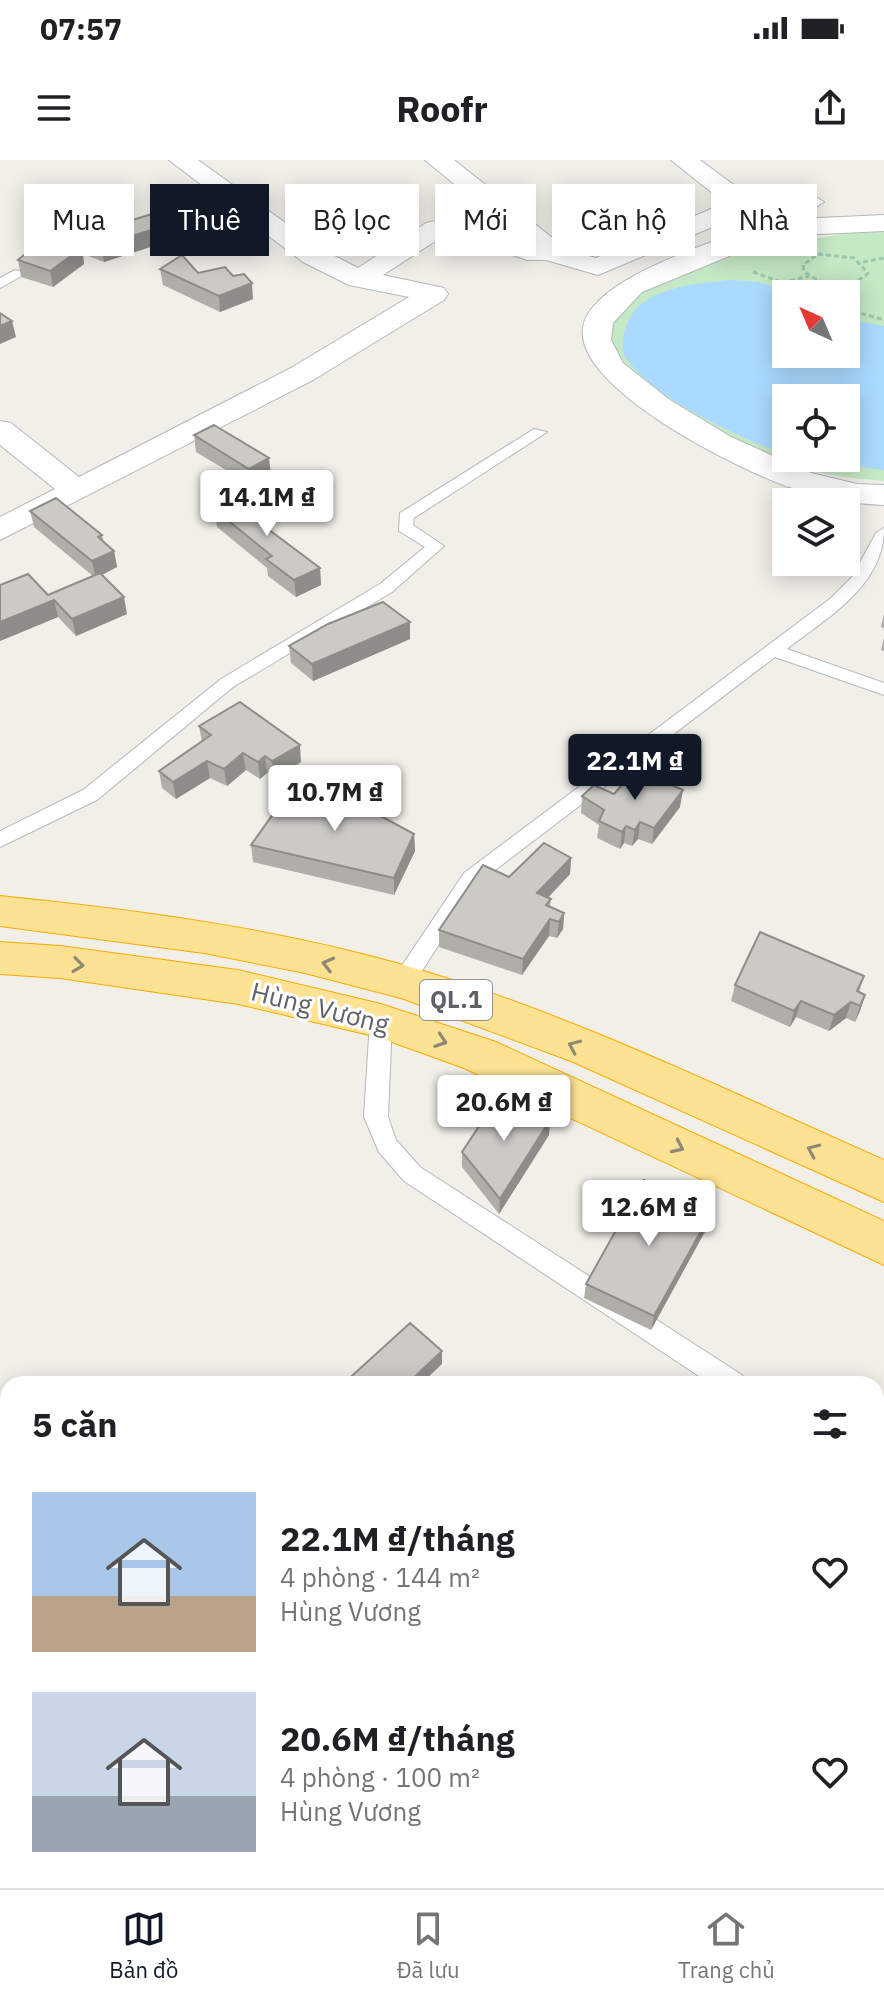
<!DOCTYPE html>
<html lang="vi">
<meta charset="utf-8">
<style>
:root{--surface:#fff;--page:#f2f2f2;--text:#202124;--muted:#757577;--line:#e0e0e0;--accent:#111827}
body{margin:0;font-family:"IBM Plex Sans",sans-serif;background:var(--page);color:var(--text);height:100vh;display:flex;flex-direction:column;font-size:30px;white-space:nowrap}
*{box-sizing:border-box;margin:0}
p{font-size:26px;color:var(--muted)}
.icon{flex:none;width:44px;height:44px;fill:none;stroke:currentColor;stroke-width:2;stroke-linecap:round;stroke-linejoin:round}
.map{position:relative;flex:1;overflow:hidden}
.details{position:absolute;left:0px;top:1216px;width:884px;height:512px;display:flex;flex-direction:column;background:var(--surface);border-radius:24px 24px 0 0;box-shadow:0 4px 20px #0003}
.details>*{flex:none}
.banner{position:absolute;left:24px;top:24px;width:836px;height:72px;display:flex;gap:16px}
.needle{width:52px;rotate:316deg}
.fabs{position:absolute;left:772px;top:120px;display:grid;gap:16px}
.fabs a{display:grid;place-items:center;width:88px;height:88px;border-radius:0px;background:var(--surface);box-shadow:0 4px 20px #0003;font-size:40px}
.price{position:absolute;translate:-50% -68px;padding:0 18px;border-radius:8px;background:#fff;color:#222;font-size:26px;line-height:52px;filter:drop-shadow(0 2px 4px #0008)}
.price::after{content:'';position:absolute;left:50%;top:48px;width:24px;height:18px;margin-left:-12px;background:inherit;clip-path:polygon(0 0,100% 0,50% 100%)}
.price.current{background:var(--accent);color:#fff}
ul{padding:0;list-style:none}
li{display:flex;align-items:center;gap:24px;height:200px;padding:0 32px}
li span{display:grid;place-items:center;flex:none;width:224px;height:160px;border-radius:0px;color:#555}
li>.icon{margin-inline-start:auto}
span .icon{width:96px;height:96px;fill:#fffc;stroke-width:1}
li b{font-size:34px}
h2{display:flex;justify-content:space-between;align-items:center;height:96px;padding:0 32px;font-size:34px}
.tag{padding:0 28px;border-radius:0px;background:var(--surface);box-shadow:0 4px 20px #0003;font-size:28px;line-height:72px}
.tag.current{background:var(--accent);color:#fff}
.status{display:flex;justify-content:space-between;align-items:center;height:56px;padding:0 40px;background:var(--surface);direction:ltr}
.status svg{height:22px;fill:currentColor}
header{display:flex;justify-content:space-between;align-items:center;height:104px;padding:0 32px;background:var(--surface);font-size:36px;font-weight:800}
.dock{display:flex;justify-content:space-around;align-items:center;height:112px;border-top:2px solid var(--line);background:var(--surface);font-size:22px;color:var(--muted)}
.dock a{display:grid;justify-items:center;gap:4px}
.dock .current{color:var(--accent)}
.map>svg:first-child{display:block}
.green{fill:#c5e8c5;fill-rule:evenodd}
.water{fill:#aadaff}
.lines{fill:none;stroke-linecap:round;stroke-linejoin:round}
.lane-casing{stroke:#b5b8bc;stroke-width:2}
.street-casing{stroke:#b5b8bc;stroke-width:2}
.highway-casing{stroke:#f9ab00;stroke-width:2}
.path{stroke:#9cc7a9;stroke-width:3;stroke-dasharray:5 3;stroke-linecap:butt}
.lane{fill:#fff;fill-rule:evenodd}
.street{fill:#fff;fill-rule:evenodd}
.highway{fill:#fde293;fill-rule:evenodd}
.wall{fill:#afaea9}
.shaded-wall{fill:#8f8d8a}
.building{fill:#cccac5;stroke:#8f8d8a;stroke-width:2}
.oneway{stroke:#8e8975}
.labels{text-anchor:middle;stroke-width:6;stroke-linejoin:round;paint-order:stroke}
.shield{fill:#fff;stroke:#8f9295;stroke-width:2}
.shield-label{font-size:24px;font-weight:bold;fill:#5f6368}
.street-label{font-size:26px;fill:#5f6368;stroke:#fff}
</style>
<div class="status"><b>07:57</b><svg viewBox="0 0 49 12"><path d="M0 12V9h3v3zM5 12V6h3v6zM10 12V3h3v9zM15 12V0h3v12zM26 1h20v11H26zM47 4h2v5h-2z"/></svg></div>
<header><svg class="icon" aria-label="menu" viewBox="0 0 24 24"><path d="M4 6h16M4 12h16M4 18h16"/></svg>Roofr<svg class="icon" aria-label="share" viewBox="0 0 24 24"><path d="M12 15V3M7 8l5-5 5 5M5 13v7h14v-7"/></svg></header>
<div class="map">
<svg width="884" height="1728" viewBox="0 0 884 1728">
<rect width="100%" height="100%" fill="#f1efe8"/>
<path class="green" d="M884 68V321C852 318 819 315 788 304 743 288 563 208 622 144 663 101 824 76 884 68ZM786 134H846V194H786ZM786 238H846V298H786Z"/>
<path class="water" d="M732 120 759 122 796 134H786V194H846V159L884 166V310L798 298H846V238H786V295C743 279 649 237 625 196 620 186 624 171 628 161 643 127 699 123 732 120Z"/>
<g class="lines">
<g class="lane-casing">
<path id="lane" d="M15 110 27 113 0 128V118Z
M534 269 547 272 414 358 413 365 444 386 392 432 233 527 97 640 0 687V671L83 630 221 519 380 424 425 387 399 371 400 353Z
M884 368C884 426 828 457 787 489L884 523V535L775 497 478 723 411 828H395L392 822 395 816 464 713 831 438 852 417 876 373Z
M381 852 389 855 392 861 388 957 396 980 420 1007 742 1215 746 1224H711L404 1021 379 992 364 957 370 861 373 855Z
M876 1274 884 1277V1303L876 1300Z
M8 1431V1466L0 1469V1434Z
M28 1720H64L60 1728H24Z
M555 1720H587L583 1728H551Z"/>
</g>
<g class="street-casing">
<path id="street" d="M169 0H198L323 90 358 108 426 63C460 55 488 68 521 79L425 0H454L569 91 596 98 725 43 671 0H700L750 37 811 34 824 42 811 50 770 52 775 60 884 55V71L778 76 642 132 613 163 611 180 623 203 670 240 731 277 811 313 857 324 884 325V345C852 344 819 337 789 327 742 311 560 223 585 160 603 115 713 83 757 65L741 55 598 115 546 100H527L453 74 443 76 383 115 444 128 448 134 444 140 313 220 0 380V357L55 329 0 285V261L11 263 79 317 291 208 409 137 349 125 303 102Z"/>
</g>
<g class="highway-casing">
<path id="highway" d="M0 736C135 750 269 767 400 804 568 852 725 930 884 1000V1042L571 901 401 838 305 813 204 793 0 766Z
M0 782 60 786 238 810 381 844 496 882 884 1061V1105L464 908 378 877 238 844 60 818 0 814Z"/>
</g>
<path class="path" d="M818 94 854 98 868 113C849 131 823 127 804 111L803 105Z
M863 102 884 98
M753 112 815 134
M790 121 809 116
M846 149 884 160"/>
<use href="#lane" class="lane"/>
<use href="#street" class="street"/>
<use href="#highway" class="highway"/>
</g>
<path class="wall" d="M75 77 169 81 104 102 83 94 84 104 53 127 21 117 18 100 77 87Z
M160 109 198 113 253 139 220 152 163 125Z
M194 275 271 315 251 325 196 292Z
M215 350 267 363 263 365 320 408 321 425 296 437 268 416 267 408 217 367Z
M30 351 102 375 104 382 114 391 117 407 101 415 127 454 76 476 58 457 0 481V425L48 435 93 416 34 367Z
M884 454V468L881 467Z
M884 478V491L881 490Z
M410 479 313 521 291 503 289 486Z
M199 566 301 602 274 618 267 613 260 619 246 610 227 626 210 618 176 639 162 628 159 611 202 582Z
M614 634 680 647 652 684 638 679 632 686 624 683 620 689 597 678 599 665 581 653 582 636Z
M414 674 415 691 394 735 253 702 251 685Z
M571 698 570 714 548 738 551 739 550 747 564 753 563 769 557 778 549 776 522 815 439 787V770L509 717Z
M864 816 859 832 865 835 860 851 855 862 846 858 829 871 796 857 790 867 731 841 735 825Z
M550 960 549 975 499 1054 462 1007V992Z
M708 1066 651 1170 584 1138 586 1124Z"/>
<path class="shaded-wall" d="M167 65 169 81 104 102 101 86Z
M82 88 84 104 53 127 50 111Z
M252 123 253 139 220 152 219 136Z
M12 161 16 177 0 184V166Z
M269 298 271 315 251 325 249 309Z
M265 346 267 363 250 371 248 354Z
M114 391 117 407 96 418 92 401Z
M320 408 321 425 296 437 294 420Z
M124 437 127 454 76 476 72 459Z
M54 440 58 457 0 481V462Z
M410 462V479L313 521 312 504Z
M300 585 301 602 274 618 272 601Z
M243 593 246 610 227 626 224 609Z
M265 596 267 613 260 619 258 602Z
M207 601 210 618 176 639 173 622Z
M683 630 680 647 652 684 654 668Z
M640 662 638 679 632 686 635 670Z
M626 666 624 683 620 689 622 672Z
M414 674 415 691 394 735V718Z
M571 698 570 714 536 750 537 733Z
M564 753 563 769 557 778 559 762Z
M550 759 549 776 522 815 523 799Z
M865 835 860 851 855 862 860 846Z
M801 841 796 857 790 867 794 851Z
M851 842 846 858 829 871 834 855Z
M550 960 549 975 499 1054 500 1039Z
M712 1051 708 1066 651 1170 654 1156Z
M442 1191V1204L421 1224H407Z"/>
<path class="building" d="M152 54 167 65 101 86 75 77Z
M40 82 82 88 50 111 18 100Z
M182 95 198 113 225 107 233 116 244 114 252 123 219 136 160 109Z
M0 153 12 161 0 166Z
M214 265 269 298 249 309 194 275Z
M251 335 265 346 248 354 320 408 294 420 266 399 272 396 215 350Z
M56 338 102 375 98 377 114 391 92 401 30 351Z
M100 413 124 437 72 459 54 440 0 462V425L28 414 48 435Z
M383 442 410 462 312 504 289 486 328 464Z
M240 542 300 585 272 601 265 596 258 602 243 593 224 609 207 601 173 622 159 611 211 575 199 566Z
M636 609 683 630 654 668 640 662 635 670 626 666 622 672 599 661 604 650 582 636 594 625 614 634Z
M296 622 368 649 414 674 394 718 251 685Z
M544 683 571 698 537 733 551 739 546 745 564 753 559 762 550 759 523 799 439 770 483 705 509 717Z
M760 772 864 816 857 831 865 835 860 846 851 842 834 855 801 841 794 851 735 825Z
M499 936 550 960 500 1039 462 992Z
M644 1020 712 1051 654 1156 586 1124Z
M410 1163 442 1191 407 1224H343Z"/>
<defs><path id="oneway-chevron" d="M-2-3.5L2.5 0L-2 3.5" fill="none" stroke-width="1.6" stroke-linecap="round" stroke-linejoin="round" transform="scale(2)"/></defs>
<g class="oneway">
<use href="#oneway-chevron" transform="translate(328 804) rotate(-166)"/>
<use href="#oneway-chevron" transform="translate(78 805) rotate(8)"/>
<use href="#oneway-chevron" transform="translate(441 881) rotate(19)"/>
<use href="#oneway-chevron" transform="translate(574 886) rotate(-156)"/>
<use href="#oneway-chevron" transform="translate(678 987) rotate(25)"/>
<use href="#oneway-chevron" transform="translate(813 990) rotate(-156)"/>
</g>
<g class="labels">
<rect class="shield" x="420" y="820" width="72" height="40" rx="6"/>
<g class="shield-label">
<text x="456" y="848">QL.1</text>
</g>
<g class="street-label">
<text transform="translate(320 848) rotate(14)" y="9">Hùng Vương</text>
</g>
</g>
</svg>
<div class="fabs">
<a><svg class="needle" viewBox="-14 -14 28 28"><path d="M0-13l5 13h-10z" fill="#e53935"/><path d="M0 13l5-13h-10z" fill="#757577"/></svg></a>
<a><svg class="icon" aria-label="locate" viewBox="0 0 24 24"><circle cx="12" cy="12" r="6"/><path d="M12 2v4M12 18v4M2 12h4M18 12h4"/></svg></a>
<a><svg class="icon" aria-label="layers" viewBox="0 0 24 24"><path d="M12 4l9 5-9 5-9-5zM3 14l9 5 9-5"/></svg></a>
</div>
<b class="price" style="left:267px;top:378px">14.1M ₫</b>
<b class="price current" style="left:635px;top:642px">22.1M ₫</b>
<b class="price" style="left:335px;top:673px">10.7M ₫</b>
<b class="price" style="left:504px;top:983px">20.6M ₫</b>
<b class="price" style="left:649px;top:1088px">12.6M ₫</b>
<div class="banner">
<a class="tag">Mua</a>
<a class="tag current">Thuê</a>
<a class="tag">Bộ lọc</a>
<a class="tag">Mới</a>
<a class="tag">Căn hộ</a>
<a class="tag">Nhà</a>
</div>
<section class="details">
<h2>5 căn<svg class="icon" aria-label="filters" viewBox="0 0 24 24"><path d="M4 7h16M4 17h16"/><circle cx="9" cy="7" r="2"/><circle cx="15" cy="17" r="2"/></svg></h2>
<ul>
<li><span style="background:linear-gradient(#a9c7e8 65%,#b9a48a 0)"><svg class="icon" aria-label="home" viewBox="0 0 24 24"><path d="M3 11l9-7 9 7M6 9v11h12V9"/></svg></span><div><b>22.1M ₫/tháng</b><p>4 phòng · 144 m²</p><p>Hùng Vương</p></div><svg class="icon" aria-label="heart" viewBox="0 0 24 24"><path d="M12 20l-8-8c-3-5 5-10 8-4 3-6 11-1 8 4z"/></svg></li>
<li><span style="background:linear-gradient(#c9d6e8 65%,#9aa5b1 0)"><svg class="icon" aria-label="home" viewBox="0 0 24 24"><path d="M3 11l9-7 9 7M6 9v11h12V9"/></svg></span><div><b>20.6M ₫/tháng</b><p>4 phòng · 100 m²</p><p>Hùng Vương</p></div><svg class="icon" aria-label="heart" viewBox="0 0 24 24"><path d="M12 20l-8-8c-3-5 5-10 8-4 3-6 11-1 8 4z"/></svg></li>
</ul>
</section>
</div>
<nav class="dock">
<a class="current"><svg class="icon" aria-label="map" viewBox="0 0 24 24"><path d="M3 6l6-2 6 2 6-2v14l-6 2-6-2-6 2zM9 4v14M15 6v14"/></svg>Bản đồ</a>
<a><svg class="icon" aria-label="saved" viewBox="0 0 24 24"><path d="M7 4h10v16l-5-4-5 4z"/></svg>Đã lưu</a>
<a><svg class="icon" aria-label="home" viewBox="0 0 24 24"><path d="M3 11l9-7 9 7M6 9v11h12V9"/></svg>Trang chủ</a>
</nav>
